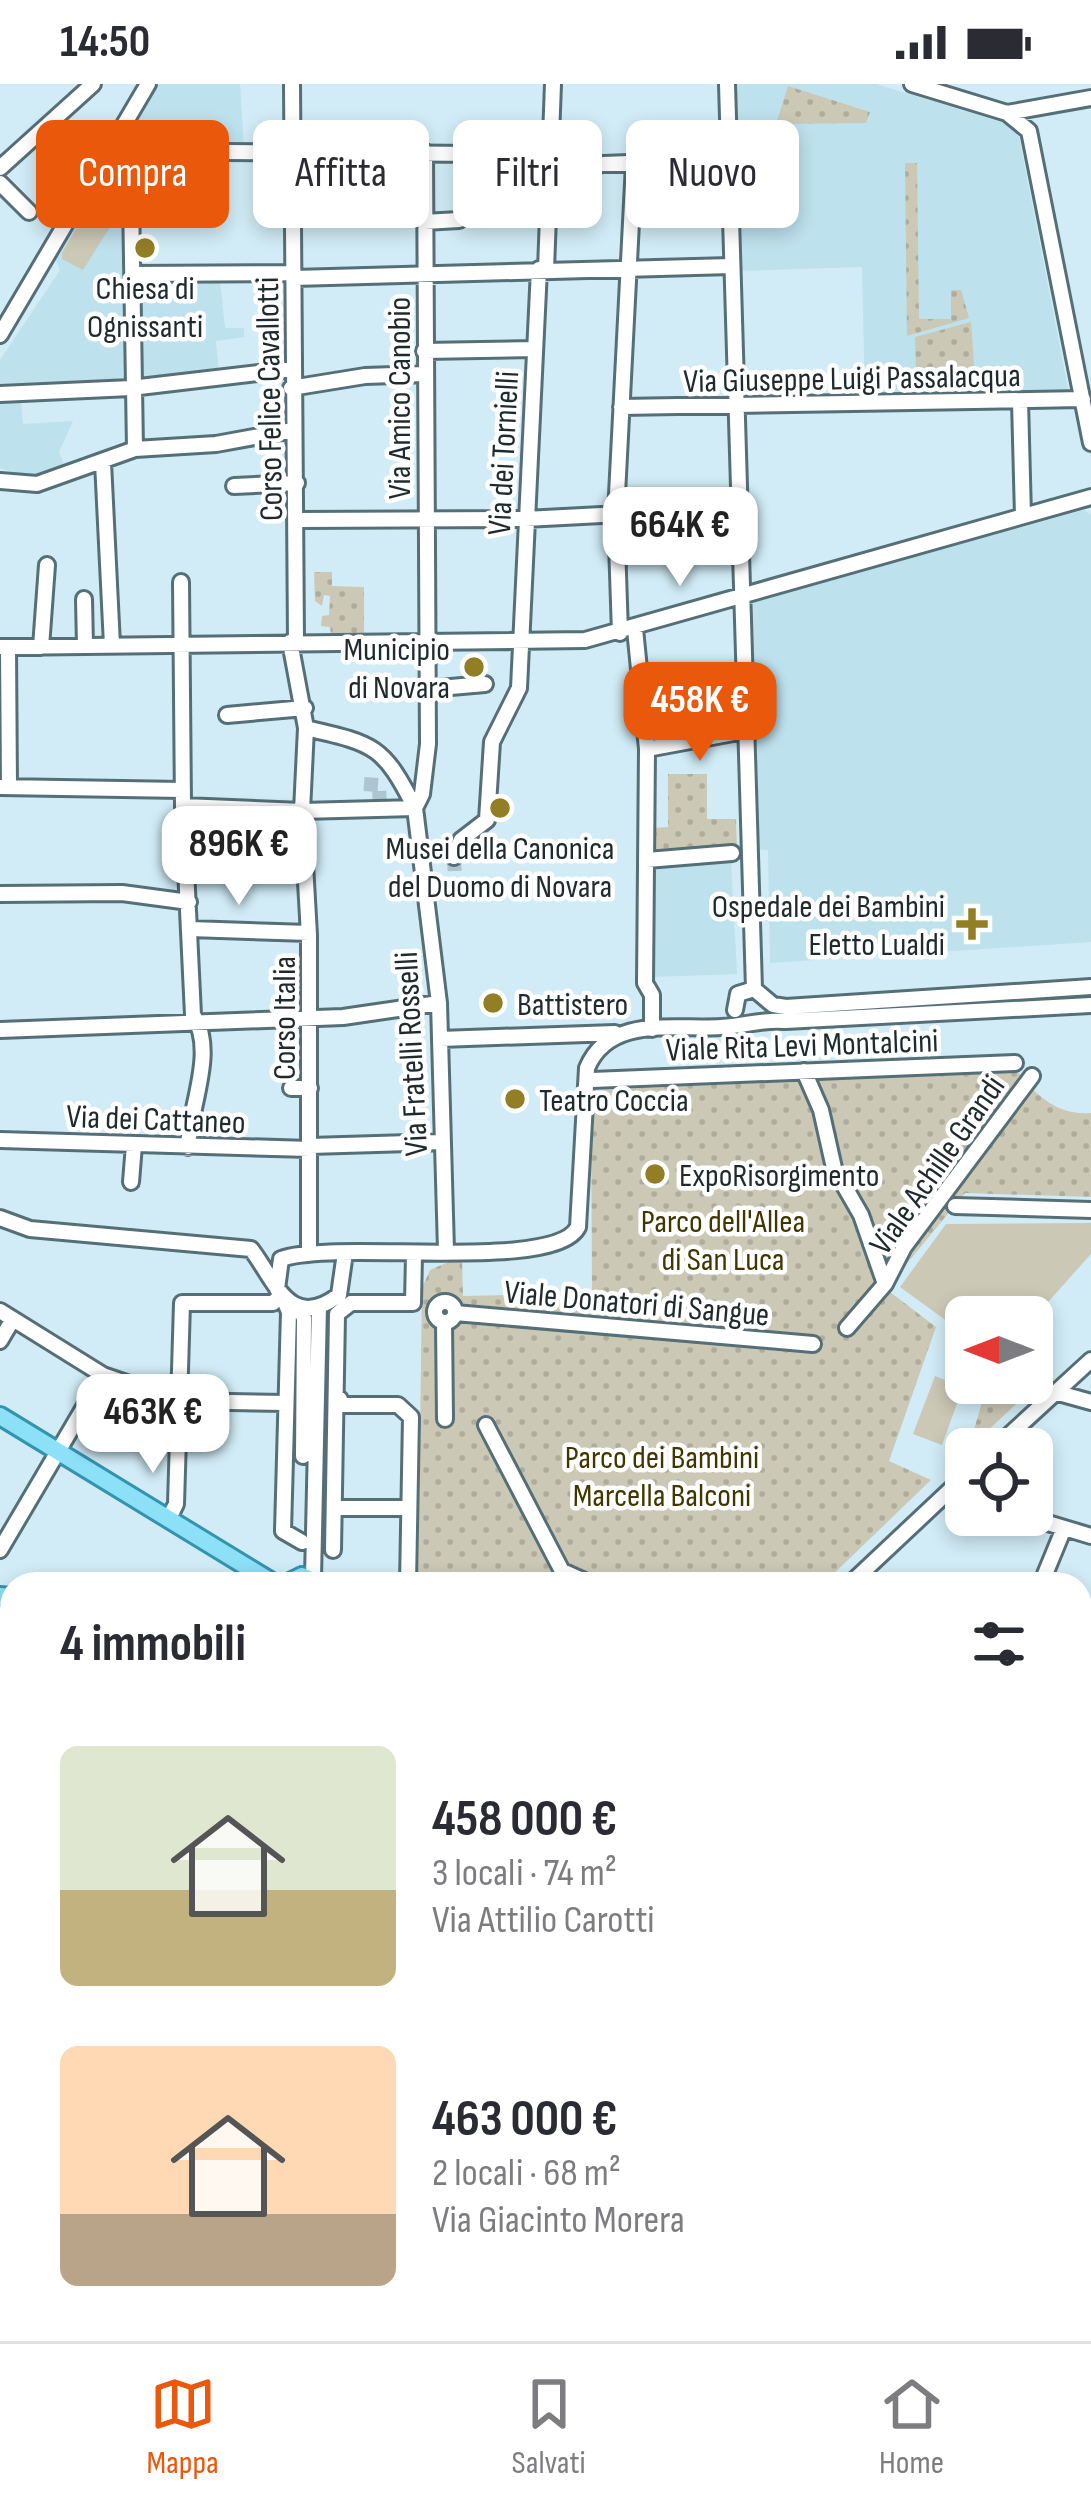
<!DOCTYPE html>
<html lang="it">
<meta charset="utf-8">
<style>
:root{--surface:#fff;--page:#f2f2f3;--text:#2b2b33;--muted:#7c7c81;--line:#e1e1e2;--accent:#ea580c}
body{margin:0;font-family:"Sofia Sans Condensed",sans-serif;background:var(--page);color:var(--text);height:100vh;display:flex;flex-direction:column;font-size:45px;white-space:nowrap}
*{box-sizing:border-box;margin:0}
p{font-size:39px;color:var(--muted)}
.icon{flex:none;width:66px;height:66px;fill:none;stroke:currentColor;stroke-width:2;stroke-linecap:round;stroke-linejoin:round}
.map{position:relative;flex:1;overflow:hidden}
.side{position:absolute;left:0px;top:1488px;width:1092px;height:771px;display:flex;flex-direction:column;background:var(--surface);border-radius:36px 36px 0 0;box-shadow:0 6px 18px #0003}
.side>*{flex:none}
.top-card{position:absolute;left:36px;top:36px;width:1020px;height:108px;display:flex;gap:24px}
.needle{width:78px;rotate:270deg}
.buttons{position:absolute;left:945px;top:1212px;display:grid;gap:24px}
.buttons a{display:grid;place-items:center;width:108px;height:108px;border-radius:18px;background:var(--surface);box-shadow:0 6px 18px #0003;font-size:60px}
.price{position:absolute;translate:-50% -102px;padding:0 27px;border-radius:24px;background:#fff;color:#222;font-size:39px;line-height:78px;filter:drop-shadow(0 3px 6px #0008)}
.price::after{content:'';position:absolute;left:50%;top:72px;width:36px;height:27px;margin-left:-18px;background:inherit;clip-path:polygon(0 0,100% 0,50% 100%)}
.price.current{background:var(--accent);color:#fff}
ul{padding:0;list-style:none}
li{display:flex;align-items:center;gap:36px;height:300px;padding:0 60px}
li span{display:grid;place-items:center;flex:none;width:336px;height:240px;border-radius:18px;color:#555}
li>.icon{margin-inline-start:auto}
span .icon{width:144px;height:144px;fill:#fffc;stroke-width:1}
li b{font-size:51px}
h2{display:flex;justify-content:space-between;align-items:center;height:144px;padding:0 60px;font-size:51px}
.tag{padding:0 42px;border-radius:18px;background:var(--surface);box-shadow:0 6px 18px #0003;font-size:42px;line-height:108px}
.tag.current{background:var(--accent);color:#fff}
.status{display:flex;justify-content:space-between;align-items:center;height:84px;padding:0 60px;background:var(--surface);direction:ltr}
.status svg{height:33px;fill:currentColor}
.tab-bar{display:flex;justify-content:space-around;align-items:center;height:168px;border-top:3px solid var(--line);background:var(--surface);font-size:33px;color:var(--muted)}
.tab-bar a{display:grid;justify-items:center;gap:6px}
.tab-bar .current{color:var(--accent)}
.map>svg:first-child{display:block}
.built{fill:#bde1ed}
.grass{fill:url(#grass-dots)}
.pitch{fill:#ccc8b6}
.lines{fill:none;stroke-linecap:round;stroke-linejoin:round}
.minor-tunnel{stroke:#adc5ce;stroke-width:14;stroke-dasharray:14 7;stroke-linecap:butt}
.minor-casing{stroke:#566f77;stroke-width:20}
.major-casing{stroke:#3493ad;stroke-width:22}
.minor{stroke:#fff;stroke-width:14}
.major{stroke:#8ce0f7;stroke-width:16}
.poi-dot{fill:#927e25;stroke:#fff;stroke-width:4.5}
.labels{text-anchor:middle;stroke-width:9;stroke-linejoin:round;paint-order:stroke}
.poi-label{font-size:33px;fill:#1f2a2d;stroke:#fff;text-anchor:start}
.street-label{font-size:33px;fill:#1f2a2d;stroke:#fff}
.park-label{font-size:33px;fill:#413600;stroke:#fff}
</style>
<div class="status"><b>14:50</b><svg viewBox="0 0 49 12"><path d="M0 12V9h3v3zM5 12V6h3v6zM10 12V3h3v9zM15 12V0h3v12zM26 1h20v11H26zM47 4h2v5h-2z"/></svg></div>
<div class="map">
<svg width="1091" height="2257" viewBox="0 0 1091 2257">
<defs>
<pattern id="grass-dots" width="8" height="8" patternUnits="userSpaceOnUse" patternTransform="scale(3)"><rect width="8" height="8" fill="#ccc8b6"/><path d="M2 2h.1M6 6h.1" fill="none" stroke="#afac9d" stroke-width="1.8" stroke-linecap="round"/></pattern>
</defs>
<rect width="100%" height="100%" fill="#d1ecf6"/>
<path class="built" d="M159 0H240L244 65 122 64Z
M734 0H876L1017 43 1069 309 865 314 862 183 737 187Z
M105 93 121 105 133 296 0 307V276L60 186 56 176Z
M134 192 220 197 225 244H244V253L216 257 219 289 140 300Z
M0 318H21L23 340 73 337 59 368 67 389 36 397 0 384Z
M1084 426 1091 431V858L770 879 768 766 755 765 745 519Z
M731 777 737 890 653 893 650 781Z"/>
<path class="grass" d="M788 2 870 28 866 39 776 40Z
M905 79H917L919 235H951V206H961L969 234 907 252Z
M971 238 975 294 911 295 908 291 916 290 915 253Z
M314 488H332V502L364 503V553L331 551 330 543 321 542 322 532 329 531 330 512 324 511 322 522 315 517Z
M668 690H707V735H736L737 765 653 770V744L668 743Z
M1017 987C1036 1011 1057 1032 1091 1029V1113L965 1109 886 1205 936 1243 889 1377 931 1396 823 1500H633L622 1495 609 1500 584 1489 563 1500H418L422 1204 430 1186 462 1172 463 1212 592 1209 591 1018 602 1006Z
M988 1299H1023L1032 1305 968 1365Z"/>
<path class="pitch" d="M94 114 119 129 83 186 62 175V169Z
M1091 1139V1170L1032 1236 966 1233V1251L900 1203 946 1140Z
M935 1292 963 1303 942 1361 913 1350Z
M0 1575 12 1576V1751H0Z"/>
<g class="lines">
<path class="minor-tunnel" d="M364 700 379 701 380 726
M454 773 455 797"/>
<g class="minor-casing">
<path id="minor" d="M292 0 296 558
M727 0 754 905
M912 0 1007 29 1091 14
M1007 29 1029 47 1091 359
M109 67 480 70 554 82 728 75
M425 68 428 660 422 710 415 724 439 919 446 1166
M0 84 93 0
M0 99 29 128
M424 138 459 136
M546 185 553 0
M132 190 294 189
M294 194 731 182
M0 251 148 0
M424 267 535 265
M291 304 365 292 424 290
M0 310 131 304 292 285
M1020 317 1023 432
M621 323 1083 315
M135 365 216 360 293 346
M103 378 112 561
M0 397 37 400 135 365 131 112 170 111
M234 402 297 399
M297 436 525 435 736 424
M181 498 183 722 193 931C217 967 189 1024 188 1063
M84 515 85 562
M635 545 647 665 645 899 652 911V945
M620 549 616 430 634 80
M290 558 306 644 302 727 309 851V1168
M0 563 585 556 1091 413
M41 563 47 481
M8 564 9 703
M428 605 485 600
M227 631 305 624
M306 644C375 660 383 661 415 724
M647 665 744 647
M0 703 183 706
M183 722 302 727 415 724
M454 773 461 756 487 736 492 658 519 604 539 185
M647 776 732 769
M0 810 122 809 189 818
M190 845 309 849
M754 905 773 921 786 923 1091 903
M735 926 738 910 754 905
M0 946 343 933 439 919
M440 955 615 949
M804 987 821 1026 834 1084 861 1131 885 1200
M592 996 1015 979
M291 1004H310
M0 1056 310 1065
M310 1062 443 1058
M131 1098 134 1061
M955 1122 1091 1126
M0 1134 30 1145 251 1165C276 1198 290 1248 339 1211L345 1169
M277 1205 281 1175C333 1155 555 1189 578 1143L587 984C609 931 674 946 721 943 745 942 760 935 785 937L1091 921
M284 1216 289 1228 283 1447 302 1458
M435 1228a10 10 0 1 1 20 0a10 10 0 1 1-20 0Z
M298 1223 304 1234 303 1372
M0 1227 103 1291 179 1317 286 1319
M455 1229 813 1260
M444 1238 445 1335
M847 1244 885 1200 904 1163 1032 992
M0 1257 13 1235
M1055 1308 1091 1318
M340 1315 336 1321H398L411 1333 408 1500
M486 1341 562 1487 561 1500
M994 1365 1091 1276
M334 1424H409
M1021 1431 1091 1452
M170 1432 176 1420 182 1219H273L281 1211
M0 1466 103 1291
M333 1466 337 1230 351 1219H413L414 1171
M562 1487 591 1500
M313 1494 319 1222
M850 1500 966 1391
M1041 1500 1064 1444
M1080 1707 1091 1712
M0 1823H12
M1080 1882 1091 1855
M0 1946H12
M1080 2085 1091 2089
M0 2104 12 2122
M1080 2205 1091 2222
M98 2247 105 2257
M473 2247 480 2257
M557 2247 568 2257
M7 2255 18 2247
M586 2257 601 2247
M766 2257 767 2247
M909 2257 910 2247
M1060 2257V2247"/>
</g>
<g class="major-casing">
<path id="major" d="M0 1332 275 1500
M286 1500 302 1492 321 1500
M0 1512 12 1513
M1080 1912 1091 1916
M291 2257V2247"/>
</g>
<use href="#minor" class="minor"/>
<use href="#major" class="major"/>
</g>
<g class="poi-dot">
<circle cx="145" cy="164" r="12"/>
<circle cx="474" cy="583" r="12"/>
<circle cx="500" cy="724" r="12"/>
<path d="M966 822h12v12h12v12h-12v12h-12v-12h-12v-12h12z"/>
<circle cx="493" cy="919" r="12"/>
<circle cx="515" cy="1015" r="12"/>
<circle cx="655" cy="1090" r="12"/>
</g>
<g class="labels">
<g class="poi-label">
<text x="145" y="215" text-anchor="middle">Chiesa di<tspan x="145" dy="38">Ognissanti</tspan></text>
<text x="450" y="576" text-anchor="end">Municipio<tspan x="450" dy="38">di Novara</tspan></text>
<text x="500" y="775" text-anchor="middle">Musei della Canonica<tspan x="500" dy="38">del Duomo di Novara</tspan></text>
<text x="945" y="833" text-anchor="end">Ospedale dei Bambini<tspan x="945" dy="38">Eletto Lualdi</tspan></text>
<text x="517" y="931">Battistero</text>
<text x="539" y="1027">Teatro Coccia</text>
<text x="679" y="1102">ExpoRisorgimento</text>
</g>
<g class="street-label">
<text transform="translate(852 293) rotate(-1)" y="12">Via Giuseppe Luigi Passalacqua</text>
<text transform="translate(398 314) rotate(-90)" y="12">Via Amico Canobio</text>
<text transform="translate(268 315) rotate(-91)" y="12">Corso Felice Cavallotti</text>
<text transform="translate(502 369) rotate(-87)" y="12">Via dei Tornielli</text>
<text transform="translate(283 934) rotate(-90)" y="12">Corso Italia</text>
<text transform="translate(802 960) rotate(-2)" y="12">Viale Rita Levi Montalcini</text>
<text transform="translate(410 970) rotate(-93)" y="12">Via Fratelli Rosselli</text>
<text transform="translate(156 1034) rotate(2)" y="12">Via dei Cattaneo</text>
<text transform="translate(936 1080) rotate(-55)" y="12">Viale Achille Grandi</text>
<text transform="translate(637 1218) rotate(5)" y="12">Viale Donatori di Sangue</text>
</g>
<g class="park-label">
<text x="723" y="1148">Parco dell'Allea<tspan x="723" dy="38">di San Luca</tspan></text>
<text x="662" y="1384">Parco dei Bambini<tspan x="662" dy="38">Marcella Balconi</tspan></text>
</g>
</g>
</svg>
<div class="buttons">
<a><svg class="needle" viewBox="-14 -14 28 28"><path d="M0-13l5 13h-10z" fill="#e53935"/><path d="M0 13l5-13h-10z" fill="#7c7c81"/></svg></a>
<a><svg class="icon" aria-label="locate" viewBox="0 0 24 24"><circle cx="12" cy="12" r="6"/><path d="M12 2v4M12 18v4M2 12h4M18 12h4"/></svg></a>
</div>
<b class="price" style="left:680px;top:505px">664K €</b>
<b class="price current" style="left:700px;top:680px">458K €</b>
<b class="price" style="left:239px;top:824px">896K €</b>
<b class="price" style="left:153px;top:1392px">463K €</b>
<div class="top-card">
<a class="tag current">Compra</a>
<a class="tag">Affitta</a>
<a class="tag">Filtri</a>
<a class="tag">Nuovo</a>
</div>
<section class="side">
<h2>4 immobili<svg class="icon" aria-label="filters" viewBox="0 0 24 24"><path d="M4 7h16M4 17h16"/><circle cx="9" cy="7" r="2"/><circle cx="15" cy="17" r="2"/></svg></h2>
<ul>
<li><span style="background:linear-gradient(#dfe7d0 60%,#c2b280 0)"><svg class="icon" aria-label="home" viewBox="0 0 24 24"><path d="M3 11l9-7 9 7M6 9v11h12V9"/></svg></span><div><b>458 000 €</b><p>3 locali · 74 m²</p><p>Via Attilio Carotti</p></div></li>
<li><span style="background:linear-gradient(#ffd9b3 70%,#b9a48a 0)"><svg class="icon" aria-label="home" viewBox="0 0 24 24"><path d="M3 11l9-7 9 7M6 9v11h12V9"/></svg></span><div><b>463 000 €</b><p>2 locali · 68 m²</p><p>Via Giacinto Morera</p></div></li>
</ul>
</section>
</div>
<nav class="tab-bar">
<a class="current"><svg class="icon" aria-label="map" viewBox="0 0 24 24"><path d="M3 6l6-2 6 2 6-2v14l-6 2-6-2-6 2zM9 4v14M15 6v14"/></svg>Mappa</a>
<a><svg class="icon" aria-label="saved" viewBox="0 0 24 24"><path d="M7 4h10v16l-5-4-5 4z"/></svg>Salvati</a>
<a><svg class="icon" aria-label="home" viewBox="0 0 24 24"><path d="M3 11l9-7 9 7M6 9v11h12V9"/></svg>Home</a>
</nav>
